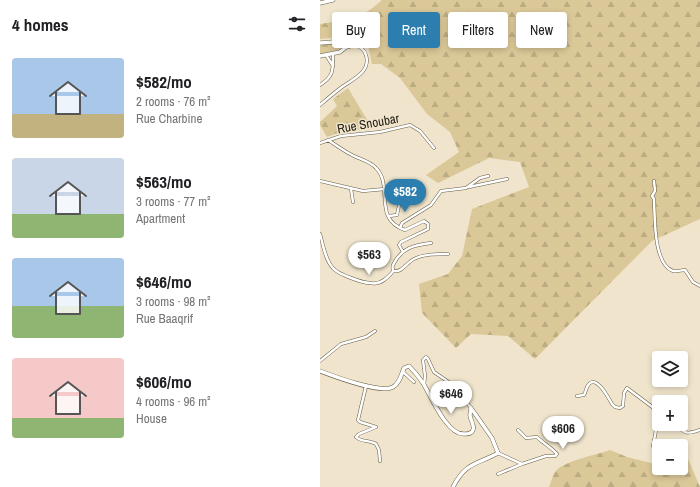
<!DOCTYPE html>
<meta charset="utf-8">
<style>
:root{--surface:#fff;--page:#f6f6f6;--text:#202124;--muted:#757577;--accent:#2b7eae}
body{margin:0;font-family:"Archivo Narrow",sans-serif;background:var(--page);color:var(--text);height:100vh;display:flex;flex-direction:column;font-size:15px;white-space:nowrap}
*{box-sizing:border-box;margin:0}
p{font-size:13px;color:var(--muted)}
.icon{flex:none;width:22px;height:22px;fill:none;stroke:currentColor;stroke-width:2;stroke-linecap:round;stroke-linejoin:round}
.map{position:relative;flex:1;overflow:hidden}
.side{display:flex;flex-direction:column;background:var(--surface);width:320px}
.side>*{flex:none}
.banner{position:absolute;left:12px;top:12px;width:308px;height:36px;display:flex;gap:8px}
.buttons{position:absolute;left:332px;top:351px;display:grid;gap:8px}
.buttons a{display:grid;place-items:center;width:36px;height:36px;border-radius:4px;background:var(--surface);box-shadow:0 2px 6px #0003;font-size:20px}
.price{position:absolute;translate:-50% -34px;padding:0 9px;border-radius:14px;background:#fff;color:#222;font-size:13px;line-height:26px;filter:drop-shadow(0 1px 2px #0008)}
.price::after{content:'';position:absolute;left:50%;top:24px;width:12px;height:9px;margin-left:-6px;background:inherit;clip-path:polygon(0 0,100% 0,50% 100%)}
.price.current{background:var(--accent);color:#fff}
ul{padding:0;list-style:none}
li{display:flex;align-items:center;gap:12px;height:100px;padding:0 12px}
li span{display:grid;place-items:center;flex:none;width:112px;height:80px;border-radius:4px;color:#555}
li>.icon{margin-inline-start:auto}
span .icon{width:48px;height:48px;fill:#fffc;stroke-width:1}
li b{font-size:17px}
h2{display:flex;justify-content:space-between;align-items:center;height:48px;padding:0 12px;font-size:17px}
.chip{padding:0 14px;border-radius:4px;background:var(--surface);box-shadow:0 2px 6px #0003;font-size:14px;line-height:36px}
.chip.current{background:var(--accent);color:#fff}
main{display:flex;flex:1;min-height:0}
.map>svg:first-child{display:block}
.forest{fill:url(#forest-firs)}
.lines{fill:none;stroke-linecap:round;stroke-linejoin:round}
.street-casing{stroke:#665d47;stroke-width:3.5}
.secondary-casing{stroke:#665d47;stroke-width:4.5}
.street{stroke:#fff;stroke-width:2.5}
.secondary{stroke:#fff;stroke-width:3.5}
.labels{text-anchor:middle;stroke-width:3;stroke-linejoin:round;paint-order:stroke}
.street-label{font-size:13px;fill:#252118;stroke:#f0e5cc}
</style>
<main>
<section class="side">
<h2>4 homes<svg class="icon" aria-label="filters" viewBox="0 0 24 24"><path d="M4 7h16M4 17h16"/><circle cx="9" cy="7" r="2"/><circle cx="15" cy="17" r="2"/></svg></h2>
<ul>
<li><span style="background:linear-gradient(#a9c7e8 70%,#c2b280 0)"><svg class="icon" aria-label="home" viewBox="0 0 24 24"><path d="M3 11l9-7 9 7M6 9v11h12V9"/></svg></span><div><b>$582/mo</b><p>2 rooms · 76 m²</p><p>Rue Charbine</p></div></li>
<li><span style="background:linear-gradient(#c9d6e8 70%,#8fb573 0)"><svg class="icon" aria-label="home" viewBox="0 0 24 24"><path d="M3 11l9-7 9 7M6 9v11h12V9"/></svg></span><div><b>$563/mo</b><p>3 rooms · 77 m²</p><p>Apartment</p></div></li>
<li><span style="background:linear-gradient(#a9c7e8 60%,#8fb573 0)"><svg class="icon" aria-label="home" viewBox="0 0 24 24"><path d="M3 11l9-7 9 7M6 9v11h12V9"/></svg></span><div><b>$646/mo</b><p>3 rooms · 98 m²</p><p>Rue Baaqrif</p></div></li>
<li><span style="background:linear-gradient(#f6c9c9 75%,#8fb573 0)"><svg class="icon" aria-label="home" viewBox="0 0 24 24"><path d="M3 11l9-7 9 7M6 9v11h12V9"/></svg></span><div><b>$606/mo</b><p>4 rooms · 96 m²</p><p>House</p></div></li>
</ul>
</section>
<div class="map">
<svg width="380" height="487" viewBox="0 0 380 487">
<defs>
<pattern id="forest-firs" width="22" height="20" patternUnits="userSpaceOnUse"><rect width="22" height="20" fill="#dbc898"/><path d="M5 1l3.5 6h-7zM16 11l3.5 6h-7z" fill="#bcac82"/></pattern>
</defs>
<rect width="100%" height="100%" fill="#f0e5cc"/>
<path class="forest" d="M62 0H380V219L332 241 215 359 188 336 151 334 136 348 102 313 99 284 128 274 142 256 152 209 209 187 200 162 169 158 118 183 106 175 139 152 130 132 107 114 80 78 61 64H52L48 46C32 34 19 37 0 39V24L31 19 50 10Z
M0 44H15L21 49 0 55Z
M28 88 52 128 20 132 7 137 0 125V122L17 106 13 99Z
M290 450 307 457 339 465V468H361V462L368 459 380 487H229C231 482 232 477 235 472 243 461 276 455 290 450Z"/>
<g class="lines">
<g class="street-casing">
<path id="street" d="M6 55 13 66
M0 85C14 76 13 70 13 54
M0 105C7 99 14 93 22 87 33 79 51 72 46 55 44 49 40 47 35 45L25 48
M8 140C16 145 24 151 32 155 39 159 50 161 56 168 74 186 52 219 85 230L104 221 108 224V229L106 230 81 242 79 245 83 252
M0 143 21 136 60 132 90 125 100 131 114 148
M0 181 43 191 65 189
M334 181 335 191 332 196 334 199C335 216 333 264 353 271 357 272 361 270 365 270L373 282 380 286
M149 187 187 179
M31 189 33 202
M69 216 77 215 82 191
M80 228 82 223 111 205 121 191 146 188 160 178 168 176
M0 234C3 244 5 260 13 268 17 274 43 283 50 283 55 284 60 283 64 280 67 278 72 273 73 271 73 269 72 267 73 265 81 248 94 245 111 243
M73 271C82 273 86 263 94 259 104 254 116 254 128 254
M0 361 21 344 46 337 55 331
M83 372 94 382
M104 385 105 376 103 360 106 357 108 359 114 372 133 385 151 408
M46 386 38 420 40 422 56 427 39 434 36 437C40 442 50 440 56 444L59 450 60 461
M257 396 264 395C266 392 266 387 269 384 277 375 289 399 292 404L295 407 300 408 303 406 304 393 307 388 339 412
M354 424C365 433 366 435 380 430
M198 430 206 438 217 437C223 443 231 447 237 454L235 456H226L202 464
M333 446 339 414
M178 474 202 464 178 453"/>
</g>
<g class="secondary-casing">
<path id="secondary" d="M0 3 13 0
M0 43 13 42 21 43 24 45 25 48 20 52 0 56
M0 371C13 376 61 394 73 387 80 383 81 375 84 368L89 366C94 371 99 377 103 383 111 396 127 436 145 434 149 434 152 433 153 430 155 425 150 420 150 415 150 413 151 410 151 408
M133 487C146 462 156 465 178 453L172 438 151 408"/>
</g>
<use href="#street" class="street"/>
<use href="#secondary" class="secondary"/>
</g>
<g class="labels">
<g class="street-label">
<text transform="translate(48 123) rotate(-10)" y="5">Rue Snoubar</text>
</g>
</g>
</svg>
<div class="buttons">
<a><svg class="icon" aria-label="layers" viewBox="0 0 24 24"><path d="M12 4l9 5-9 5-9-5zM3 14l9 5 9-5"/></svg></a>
<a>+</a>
<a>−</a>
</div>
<b class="price current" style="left:85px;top:213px">$582</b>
<b class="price" style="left:49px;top:276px">$563</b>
<b class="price" style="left:131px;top:415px">$646</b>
<b class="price" style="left:243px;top:450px">$606</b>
<div class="banner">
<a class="chip">Buy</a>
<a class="chip current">Rent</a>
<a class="chip">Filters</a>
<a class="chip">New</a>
</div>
</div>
</main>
